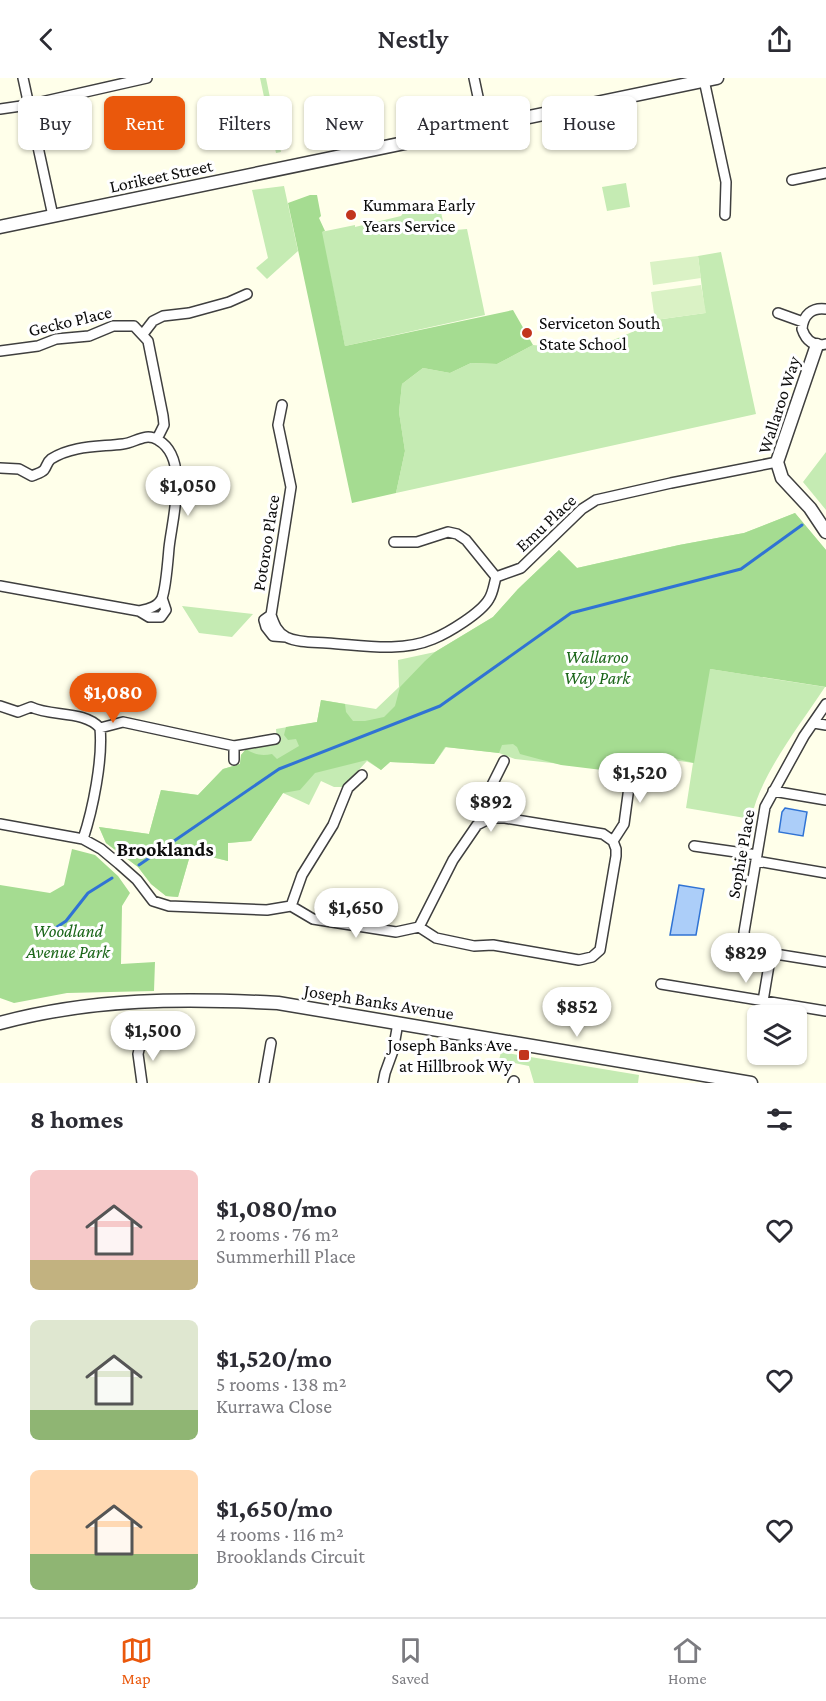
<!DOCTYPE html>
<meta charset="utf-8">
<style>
:root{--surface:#fff;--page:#f7f7f7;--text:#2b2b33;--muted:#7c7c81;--line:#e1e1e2;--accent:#ea580c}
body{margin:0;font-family:"Crimson Pro",serif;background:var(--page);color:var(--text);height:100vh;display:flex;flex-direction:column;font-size:22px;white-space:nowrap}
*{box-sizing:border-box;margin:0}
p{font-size:20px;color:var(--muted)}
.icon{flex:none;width:33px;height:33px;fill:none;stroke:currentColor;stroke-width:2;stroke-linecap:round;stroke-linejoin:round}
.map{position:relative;height:1005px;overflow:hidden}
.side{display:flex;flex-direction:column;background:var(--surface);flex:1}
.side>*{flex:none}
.hud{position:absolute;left:18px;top:18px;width:790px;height:54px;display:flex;gap:12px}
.fabs{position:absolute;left:747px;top:927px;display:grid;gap:12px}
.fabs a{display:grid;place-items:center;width:60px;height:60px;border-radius:9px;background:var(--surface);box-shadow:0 2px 4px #0004;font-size:30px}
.price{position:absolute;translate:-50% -51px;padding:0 14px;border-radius:21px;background:#fff;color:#222;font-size:20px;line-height:39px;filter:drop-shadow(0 2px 3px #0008)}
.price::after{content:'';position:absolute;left:50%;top:36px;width:18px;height:14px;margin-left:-9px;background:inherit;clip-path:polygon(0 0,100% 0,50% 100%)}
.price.selected{background:var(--accent);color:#fff}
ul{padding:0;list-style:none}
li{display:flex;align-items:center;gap:18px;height:150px;padding:0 30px}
li span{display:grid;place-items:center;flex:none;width:168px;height:120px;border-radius:9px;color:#555}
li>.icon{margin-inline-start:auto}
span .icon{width:72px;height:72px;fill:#fffc;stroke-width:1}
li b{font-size:26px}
h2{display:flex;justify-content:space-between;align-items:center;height:72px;padding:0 30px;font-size:26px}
.tag{padding:0 21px;border-radius:9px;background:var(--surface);box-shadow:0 2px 4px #0004;font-size:21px;line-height:54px}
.tag.selected{background:var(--accent);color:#fff}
header{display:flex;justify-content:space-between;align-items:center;height:78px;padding:0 30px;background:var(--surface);font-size:27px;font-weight:600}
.dock{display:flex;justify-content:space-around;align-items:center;height:84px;border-top:2px solid var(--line);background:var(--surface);font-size:16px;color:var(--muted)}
.dock a{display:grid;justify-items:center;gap:3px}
.dock .selected{color:var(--accent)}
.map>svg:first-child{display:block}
.green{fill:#c5ebb3}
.forest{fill:#a5dc91}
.pitch{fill:#daf2c5}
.water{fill:#accef9;stroke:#3073d4;stroke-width:1.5}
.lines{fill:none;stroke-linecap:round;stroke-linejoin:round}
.stream{stroke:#3073d4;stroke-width:3}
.minor-casing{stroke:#3f3f3f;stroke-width:12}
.tertiary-casing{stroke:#3f3f3f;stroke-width:15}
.minor{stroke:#fff;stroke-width:9}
.tertiary{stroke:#fff;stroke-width:12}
.poi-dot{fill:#c2351d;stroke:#fff;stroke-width:2}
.labels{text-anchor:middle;stroke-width:6;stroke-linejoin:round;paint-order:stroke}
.street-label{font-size:18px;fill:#0c0c0c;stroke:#fff}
.poi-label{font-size:18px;fill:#0c0c0c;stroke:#fff;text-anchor:start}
.park-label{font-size:18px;font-style:italic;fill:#1b6619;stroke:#fff}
.neighbourhood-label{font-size:20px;font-weight:bold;fill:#0c0c0c;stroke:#fff}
</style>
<header><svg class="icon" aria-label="back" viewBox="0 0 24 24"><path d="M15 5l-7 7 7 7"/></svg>Nestly<svg class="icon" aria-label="share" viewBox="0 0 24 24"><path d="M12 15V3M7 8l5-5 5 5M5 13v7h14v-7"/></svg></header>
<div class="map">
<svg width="826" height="1005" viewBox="0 0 826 1005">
<rect width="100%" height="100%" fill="#ffffea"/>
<path class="green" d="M260 0H266L281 74 276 75Z
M626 105 630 129 607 133 602 109Z
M284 108 298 173 267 201 256 190 268 180 252 112Z
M427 130 429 136 441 134 445 153 467 151 485 237 345 268 321 154 355 147V149L401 138 404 134Z
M721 174 756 336 396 415 405 373 399 334 402 306 423 290 450 295 471 285 497 286 533 267 573 271 611 263 644 249 655 242 705 235 698 178Z
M826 374V432L803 404Z
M795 435 826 472 710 591 825 609C799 649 761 695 751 741L686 730 693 685 646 678 644 690 634 694 515 681 499 675 446 669 434 686 390 684 381 692 367 683 343 709H334L321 703 309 727 283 715 251 763 228 765V783L191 774 178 819 166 818 151 806 138 789 106 765 99 749 149 756 161 712 198 717 223 691 240 686 241 677 246 671 277 665 276 651 317 644 321 622 376 631 399 609 398 582 435 574 493 539 518 511 559 472 577 490 679 467 744 455Z
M182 528 253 536 232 559 199 555Z
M501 974 639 997 638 1005H534L529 988 499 982Z"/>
<path class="forest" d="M310 117H317L321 138 319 140 325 153 322 154 345 268 513 232 533 267 497 286 471 285 450 295 423 290 402 306 399 334 405 373 396 415 352 425 288 125Z
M795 435 826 472V609L710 591 694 685 666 678 638 691 610 688 602 692 561 687 520 676 517 669 513 666 502 667 499 675 445 669 434 686 390 684 381 692 367 682 315 695 300 712 283 715 251 763 228 765V783L191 774 178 819 166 818 151 806 138 789 106 765 99 749 149 756 161 712 198 717 223 691 240 686 241 677 246 671C255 677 262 678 272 676L277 681 299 668 296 661 288 662 284 657 286 649 317 644 321 622 345 626 346 634 353 643H365L384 639 395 628 400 609 425 583 435 574 493 539 518 511 559 472 577 490 679 467 744 455Z
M72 771 95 777 118 798 130 815 122 828 121 886 155 884 154 913 67 915 14 925 0 920V807L50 815 64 807Z"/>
<path class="pitch" d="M698 178 701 200 653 207 650 184Z
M701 207 706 235 655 242 651 214Z"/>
<path class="water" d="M785 730 807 734 803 758 779 754 782 734Z
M679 807 704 811 696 857H670Z"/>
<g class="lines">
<path class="stream" d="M139 787 279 691 440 628 571 535 741 491 802 447
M42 859 66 843 88 815 112 800"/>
<g class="minor-casing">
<path id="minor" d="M23 0 53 138
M474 0 484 47
M704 2 726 104 725 137
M0 31 28 27 147 0
M792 102 826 95
M826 231C812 229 803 237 802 251 806 263 814 269 826 266
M778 235 803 244
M143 256 153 243 163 238 189 235 229 224 247 216
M0 273 38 268 56 261 89 258 113 248H134L148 263 163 338 164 347 157 361
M282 327 278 347 291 409 271 537C274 546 277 554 286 559 298 565 314 564 327 565 361 567 400 575 433 561 448 555 481 535 489 521 493 515 494 506 496 499L521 490 582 431 596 422 671 405 777 384
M0 390 19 391 32 398C36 396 41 395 44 392 47 388 47 384 51 381 73 367 99 369 123 366 135 365 145 354 158 362 190 380 172 441 169 470 168 481 166 510 162 520 158 529 148 531 139 533L0 508
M394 464H417L448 454 457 456 466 462 496 499
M139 533 149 539H161L166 532 162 520
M271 537 264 542 266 549 273 558 286 559
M826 626 804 658 765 729 744 854C745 865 751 870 762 874L826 884
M0 628 18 634 31 629C51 639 84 632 100 650 103 681 93 731 83 761
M814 645 826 647
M100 650 123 644 234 668 275 661
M234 682V668
M629 709 640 697
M773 713 826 722
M491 740 487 717 504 683
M0 746 83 761 101 771 119 786 137 802 153 823 169 828 267 832 291 828 313 841 396 854 419 849 436 860 474 868 493 867 579 882 592 879 600 872 616 778V771L613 763
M613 763 624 746 629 709 615 696
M694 768 757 777
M756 783 826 795
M291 828 302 797 333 747 348 710 362 697
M419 849 453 782 477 747 491 740H505L603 756 613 763
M661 906 826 933
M763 923 771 875
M142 1005 138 976 142 959
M264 1005 271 965
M383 1005 385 995 393 973 398 945
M513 1005 514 1003"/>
</g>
<g class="tertiary-casing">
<path id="tertiary" d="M0 149 717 0
M817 267 777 384 782 400 810 430 826 454
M0 945C93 920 183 920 278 925L751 1005"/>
</g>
<use href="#minor" class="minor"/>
<use href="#tertiary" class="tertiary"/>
</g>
<g class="poi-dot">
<circle cx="351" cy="137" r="6"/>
<circle cx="527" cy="255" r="6"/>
<rect x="518" y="971" width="12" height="12" rx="3"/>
</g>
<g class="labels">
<g class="street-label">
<text transform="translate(161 98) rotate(-12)" y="6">Lorikeet Street</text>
<text transform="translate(70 243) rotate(-13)" y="6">Gecko Place</text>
<text transform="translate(779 327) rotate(-72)" y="6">Wallaroo Way</text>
<text transform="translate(546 445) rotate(-43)" y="6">Emu Place</text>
<text transform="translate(266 465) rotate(-81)" y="6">Potoroo Place</text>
<text transform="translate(741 776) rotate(-80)" y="6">Sophie Place</text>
<text transform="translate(379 924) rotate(9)" y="6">Joseph Banks Avenue</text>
</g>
<g class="poi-label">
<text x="363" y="133">Kummara Early<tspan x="363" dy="21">Years Service</tspan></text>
<text x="539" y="251">Serviceton South<tspan x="539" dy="21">State School</tspan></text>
<text x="512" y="973" text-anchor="end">Joseph Banks Ave<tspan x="512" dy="21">at Hillbrook Wy</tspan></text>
</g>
<g class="park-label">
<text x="597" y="585">Wallaroo<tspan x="597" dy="21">Way Park</tspan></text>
<text x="68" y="859">Woodland<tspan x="68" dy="21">Avenue Park</tspan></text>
</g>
<g class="neighbourhood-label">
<text x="165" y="778">Brooklands</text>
</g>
</g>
</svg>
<div class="fabs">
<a><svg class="icon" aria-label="layers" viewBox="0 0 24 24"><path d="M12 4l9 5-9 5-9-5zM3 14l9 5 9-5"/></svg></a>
</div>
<b class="price" style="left:188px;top:439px">$1,050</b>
<b class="price selected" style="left:113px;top:646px">$1,080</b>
<b class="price" style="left:640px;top:726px">$1,520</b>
<b class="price" style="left:491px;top:755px">$892</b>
<b class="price" style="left:356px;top:861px">$1,650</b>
<b class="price" style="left:746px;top:906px">$829</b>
<b class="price" style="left:577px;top:960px">$852</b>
<b class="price" style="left:153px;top:984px">$1,500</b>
<div class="hud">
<a class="tag">Buy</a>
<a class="tag selected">Rent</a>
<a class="tag">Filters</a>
<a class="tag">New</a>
<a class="tag">Apartment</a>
<a class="tag">House</a>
</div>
</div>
<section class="side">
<h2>8 homes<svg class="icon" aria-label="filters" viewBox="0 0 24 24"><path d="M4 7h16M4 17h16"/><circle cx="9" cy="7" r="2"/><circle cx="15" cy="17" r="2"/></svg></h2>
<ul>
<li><span style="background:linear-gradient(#f6c9c9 75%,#c2b280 0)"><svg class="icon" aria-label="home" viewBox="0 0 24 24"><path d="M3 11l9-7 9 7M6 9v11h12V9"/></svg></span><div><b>$1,080/mo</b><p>2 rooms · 76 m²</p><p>Summerhill Place</p></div><svg class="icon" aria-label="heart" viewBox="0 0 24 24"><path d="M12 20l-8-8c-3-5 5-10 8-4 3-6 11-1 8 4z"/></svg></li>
<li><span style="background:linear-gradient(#dfe7d0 75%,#8fb573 0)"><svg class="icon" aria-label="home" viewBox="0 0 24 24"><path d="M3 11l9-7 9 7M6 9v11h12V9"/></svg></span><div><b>$1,520/mo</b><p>5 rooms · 138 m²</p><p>Kurrawa Close</p></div><svg class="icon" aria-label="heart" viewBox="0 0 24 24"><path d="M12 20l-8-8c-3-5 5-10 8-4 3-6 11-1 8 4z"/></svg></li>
<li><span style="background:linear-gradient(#ffd9b3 70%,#8fb573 0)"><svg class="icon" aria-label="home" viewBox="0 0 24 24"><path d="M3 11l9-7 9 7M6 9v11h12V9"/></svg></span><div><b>$1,650/mo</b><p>4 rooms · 116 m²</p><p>Brooklands Circuit</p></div><svg class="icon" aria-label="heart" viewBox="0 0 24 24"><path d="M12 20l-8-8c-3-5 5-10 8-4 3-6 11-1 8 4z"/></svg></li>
</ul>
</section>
<nav class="dock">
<a class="selected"><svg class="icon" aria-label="map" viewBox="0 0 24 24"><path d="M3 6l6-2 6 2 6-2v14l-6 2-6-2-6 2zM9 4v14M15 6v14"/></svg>Map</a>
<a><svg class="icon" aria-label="saved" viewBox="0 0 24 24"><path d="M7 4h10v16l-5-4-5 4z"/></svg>Saved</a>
<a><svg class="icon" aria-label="home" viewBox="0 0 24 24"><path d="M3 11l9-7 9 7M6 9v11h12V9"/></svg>Home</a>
</nav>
